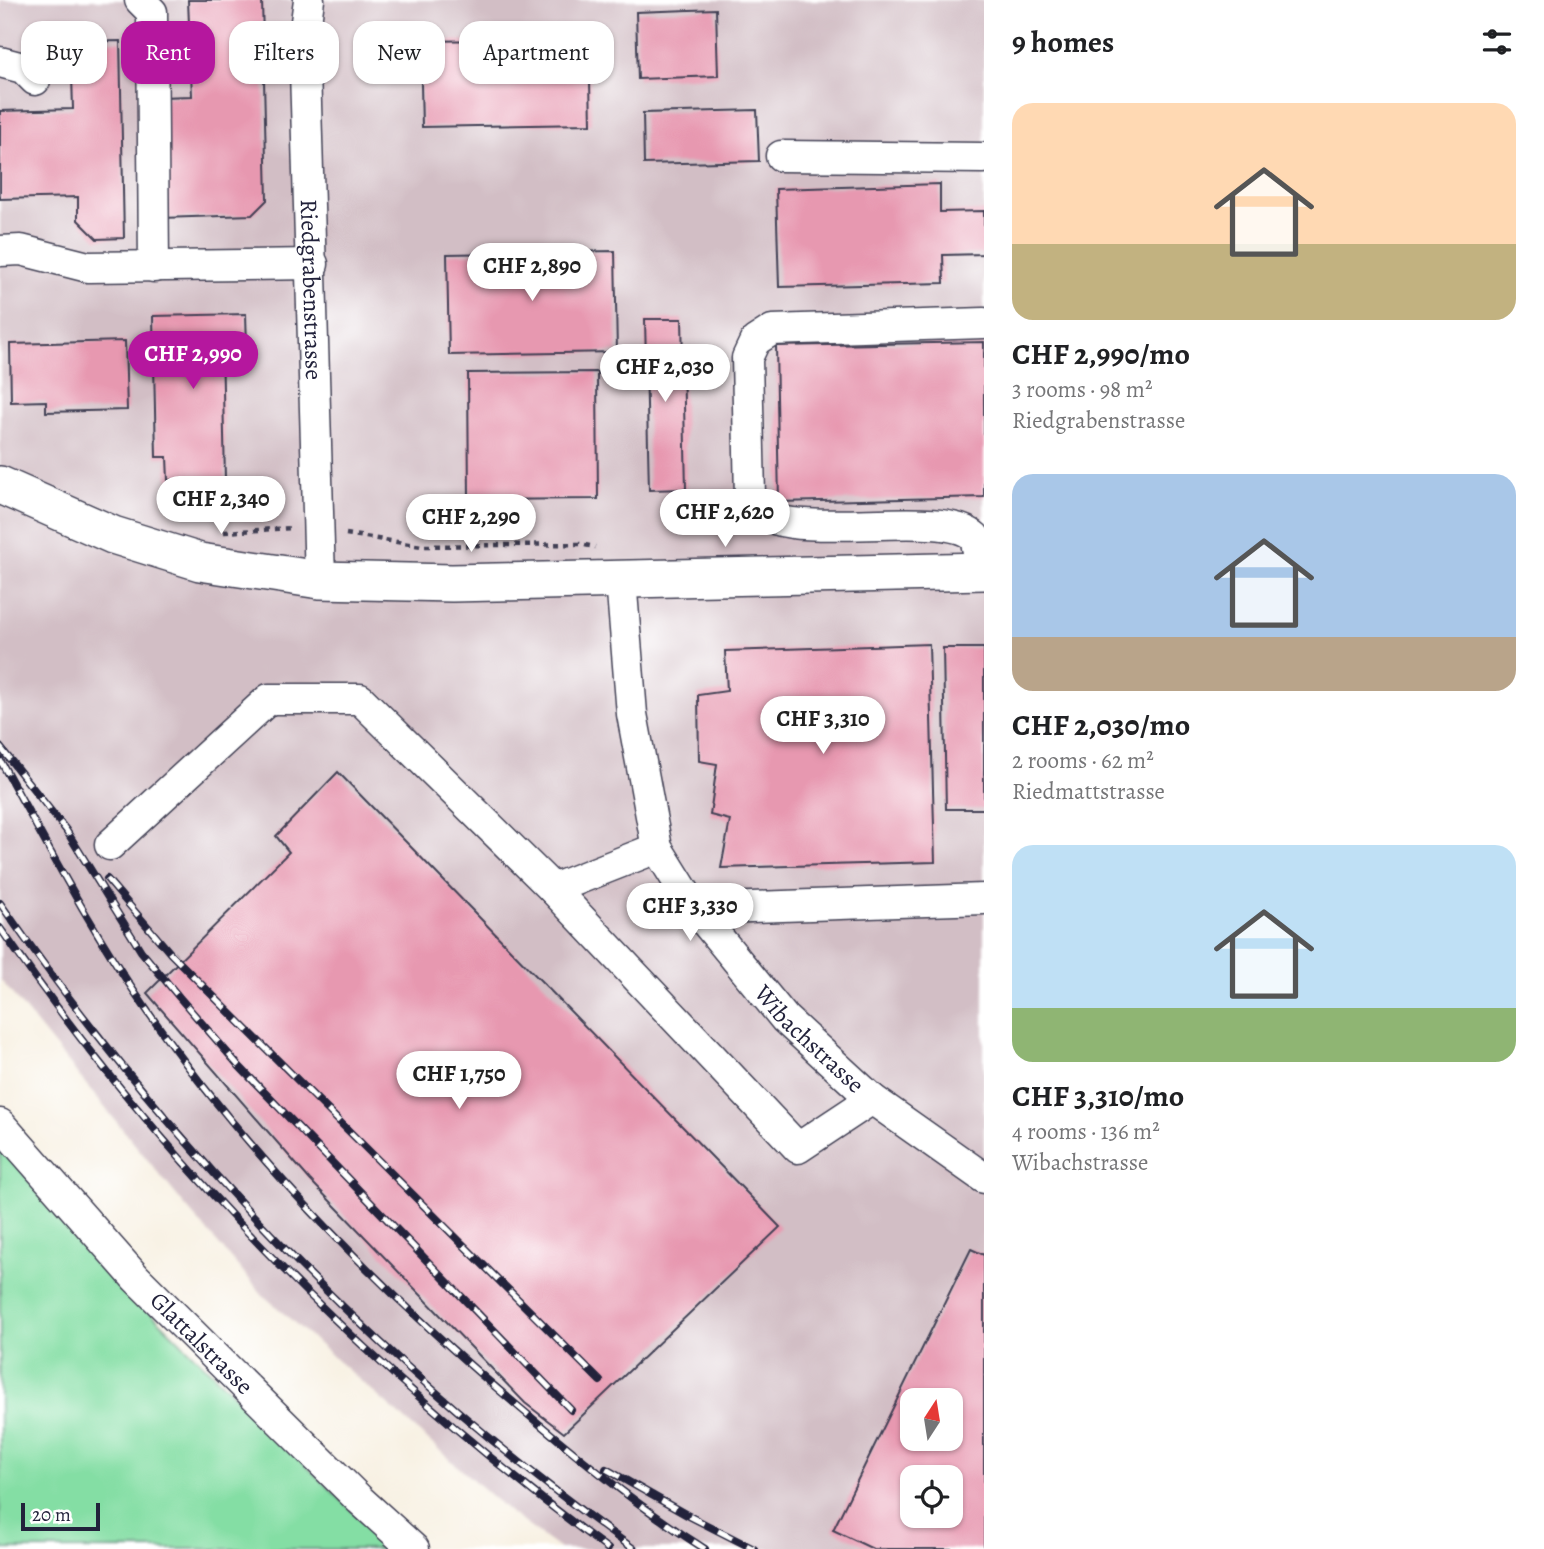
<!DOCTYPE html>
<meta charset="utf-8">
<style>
:root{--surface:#fff;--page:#f2f2f2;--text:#202124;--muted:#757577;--accent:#b5179e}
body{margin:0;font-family:Alegreya,serif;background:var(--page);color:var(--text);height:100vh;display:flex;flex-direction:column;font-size:26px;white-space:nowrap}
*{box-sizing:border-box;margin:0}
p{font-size:23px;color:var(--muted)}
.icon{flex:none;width:38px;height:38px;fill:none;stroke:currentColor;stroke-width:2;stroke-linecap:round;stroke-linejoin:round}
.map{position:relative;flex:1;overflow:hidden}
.side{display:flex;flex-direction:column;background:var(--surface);width:560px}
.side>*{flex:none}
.banner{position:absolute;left:21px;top:21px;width:665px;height:63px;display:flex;gap:14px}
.needle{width:46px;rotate:12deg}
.tools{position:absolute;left:900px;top:1388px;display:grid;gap:14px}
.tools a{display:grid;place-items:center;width:63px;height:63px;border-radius:14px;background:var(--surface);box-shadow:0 2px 5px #0004;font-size:35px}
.scale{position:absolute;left:21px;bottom:18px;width:79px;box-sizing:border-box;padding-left:7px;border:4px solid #22223b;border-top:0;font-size:19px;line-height:24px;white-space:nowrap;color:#22223b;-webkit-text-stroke:5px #fff;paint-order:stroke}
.price{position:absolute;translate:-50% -60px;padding:0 16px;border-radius:24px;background:#fff;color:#222;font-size:23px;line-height:46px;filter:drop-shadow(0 2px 4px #0008)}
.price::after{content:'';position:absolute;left:50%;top:42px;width:21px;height:16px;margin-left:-10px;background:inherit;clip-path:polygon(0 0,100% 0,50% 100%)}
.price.selected{background:var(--accent);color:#fff}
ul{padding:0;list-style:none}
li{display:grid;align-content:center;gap:14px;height:371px;padding:0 28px}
li span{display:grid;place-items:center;height:217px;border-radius:21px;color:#555}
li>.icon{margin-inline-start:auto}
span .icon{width:126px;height:126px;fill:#fffc;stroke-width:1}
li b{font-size:30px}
h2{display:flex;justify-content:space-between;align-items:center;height:84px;padding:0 28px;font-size:30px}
.pill{padding:0 24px;border-radius:21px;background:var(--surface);box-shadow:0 2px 5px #0004;font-size:24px;line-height:63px}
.pill.selected{background:var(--accent);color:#fff}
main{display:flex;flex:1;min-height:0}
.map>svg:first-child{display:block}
.industrial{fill:#d2bec5;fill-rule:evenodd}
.green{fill:#84dea4;stroke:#538070;stroke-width:2}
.building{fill:#e798b0;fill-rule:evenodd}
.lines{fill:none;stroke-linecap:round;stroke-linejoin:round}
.minor-casing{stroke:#424154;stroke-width:33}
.major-casing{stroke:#424154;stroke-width:40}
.path{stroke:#424154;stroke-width:4.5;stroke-dasharray:5 5;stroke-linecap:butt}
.minor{stroke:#fff;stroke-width:30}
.major{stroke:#fff;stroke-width:37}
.rail-casing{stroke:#22223b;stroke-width:8}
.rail{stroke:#fff;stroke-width:5;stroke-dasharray:16;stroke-linecap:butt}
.labels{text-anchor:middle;stroke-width:6;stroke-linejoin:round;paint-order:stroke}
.street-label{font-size:24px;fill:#22223b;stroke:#fff}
</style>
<main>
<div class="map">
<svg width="984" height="1549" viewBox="0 0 984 1549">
<rect width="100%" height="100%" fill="#fff"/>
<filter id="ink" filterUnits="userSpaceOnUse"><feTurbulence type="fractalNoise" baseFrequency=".0143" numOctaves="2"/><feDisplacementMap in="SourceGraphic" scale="14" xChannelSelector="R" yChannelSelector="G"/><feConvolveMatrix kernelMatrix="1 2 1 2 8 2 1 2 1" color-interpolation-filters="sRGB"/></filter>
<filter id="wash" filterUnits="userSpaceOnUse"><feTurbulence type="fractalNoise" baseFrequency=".00686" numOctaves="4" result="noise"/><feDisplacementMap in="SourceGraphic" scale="28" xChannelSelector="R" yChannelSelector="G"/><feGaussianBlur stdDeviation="1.57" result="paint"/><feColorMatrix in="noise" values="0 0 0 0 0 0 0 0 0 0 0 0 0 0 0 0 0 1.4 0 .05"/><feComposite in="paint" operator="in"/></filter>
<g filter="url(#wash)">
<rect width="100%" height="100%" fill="#f8f1e3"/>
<path class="industrial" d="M0 0H984V1549H560L513 1515 264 1296 186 1207 0 979ZM912 1400H950V1438H912ZM912 1477H950V1516H912Z"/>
<path class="green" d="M0 1146 145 1307 391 1549H3L0 1542Z"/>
<g id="blocks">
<path class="building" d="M188 0H262L267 200 252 215 162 218 160 97 192 96Z
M716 9 718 76 638 79 636 12Z
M589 39 591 124 422 127 420 41Z
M120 41 124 238 97 239 78 220V197L0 199V111L73 109 71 42Z
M757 110 759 161 644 164 643 113Z
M940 184V212L984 211V254L943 255 944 283 779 287 776 189Z
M615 251 617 352 449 355 447 254Z
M246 314 247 346H222L225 479 168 480 167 457H156L153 316Z
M645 319H682L686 489 649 490Z
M125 341 127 410 46 412V401L11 402 10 344Z
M984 342V497L779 502 776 346Z
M597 372 598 499 469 500 468 373Z
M929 644 935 862 721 868 730 820 710 815 717 764 699 761 698 695 727 691 725 651Z
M943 648H984V809H946Z
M338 772 780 1227 564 1433 525 1403 310 1180 147 993 289 852 276 836Z
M971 1249 984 1255V1549H873L833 1530ZM912 1400H950V1438H912ZM912 1477H950V1516H912Z"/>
</g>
</g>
<g filter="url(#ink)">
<use href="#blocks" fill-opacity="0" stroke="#424154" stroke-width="2"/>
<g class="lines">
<g class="minor-casing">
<g id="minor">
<path d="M140 0 152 12 154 267"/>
<path id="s1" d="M309 0 304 36 320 580"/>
<path d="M0 62 23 68 35 80"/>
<path d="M781 156 984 158"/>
<path d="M0 251 21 250 88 267 313 264"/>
<path d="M982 571 975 537C938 502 764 552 750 498L747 358 755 341 772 330 984 323"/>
<path id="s2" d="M621 580 632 714 657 848 695 909 785 1019 872 1099 984 1178"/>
<path d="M110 845 269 699H360L553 889 657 848"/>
<path d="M553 889 798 1148 872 1099"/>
<path d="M695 909 984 899"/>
<path id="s3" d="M0 1124 136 1278 360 1500 414 1549"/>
</g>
</g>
<g class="major-casing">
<path id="major" d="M0 485 113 535 200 562 320 580 452 583 984 571"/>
</g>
<path class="path" d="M224 532 292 528
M346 534 422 546 580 544 595 547"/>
<use href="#minor" class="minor"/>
<use href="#major" class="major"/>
<g class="rail-casing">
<path id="rail" d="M0 747 66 830 141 951 179 997 239 1066 571 1410
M0 760C46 843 90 928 144 1006 249 1159 395 1305 538 1423 592 1468 646 1512 705 1549
M107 879 171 954 600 1381
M0 903C173 1152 387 1373 634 1549
M0 928C165 1168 375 1377 608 1549
M606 1469 687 1515 754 1549"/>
</g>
<use href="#rail" class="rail"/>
</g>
</g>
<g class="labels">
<g class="street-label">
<text dy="8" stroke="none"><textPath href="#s1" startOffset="290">Riedgrabenstrasse</textPath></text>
<text dy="8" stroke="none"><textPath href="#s2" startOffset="516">Wibachstrasse</textPath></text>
<text dy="8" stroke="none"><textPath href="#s3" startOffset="298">Glattalstrasse</textPath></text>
</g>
</g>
</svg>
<div class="tools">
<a><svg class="needle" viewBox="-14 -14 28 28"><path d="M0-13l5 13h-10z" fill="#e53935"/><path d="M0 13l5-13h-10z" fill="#757577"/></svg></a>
<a><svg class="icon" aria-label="locate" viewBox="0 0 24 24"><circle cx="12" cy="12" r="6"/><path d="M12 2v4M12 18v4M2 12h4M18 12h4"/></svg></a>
</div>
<div class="scale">20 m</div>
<b class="price" style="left:532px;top:303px">CHF 2,890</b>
<b class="price selected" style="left:193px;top:391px">CHF 2,990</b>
<b class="price" style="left:665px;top:404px">CHF 2,030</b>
<b class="price" style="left:221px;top:536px">CHF 2,340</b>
<b class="price" style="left:725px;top:549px">CHF 2,620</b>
<b class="price" style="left:471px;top:554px">CHF 2,290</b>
<b class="price" style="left:823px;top:756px">CHF 3,310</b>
<b class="price" style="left:690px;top:943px">CHF 3,330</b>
<b class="price" style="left:459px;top:1111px">CHF 1,750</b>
<div class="banner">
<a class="pill">Buy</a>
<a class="pill selected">Rent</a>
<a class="pill">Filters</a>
<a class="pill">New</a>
<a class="pill">Apartment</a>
</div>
</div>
<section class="side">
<h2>9 homes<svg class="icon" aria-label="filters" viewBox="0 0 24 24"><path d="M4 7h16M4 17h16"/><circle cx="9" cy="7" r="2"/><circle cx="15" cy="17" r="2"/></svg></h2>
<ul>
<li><span style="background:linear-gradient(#ffd9b3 65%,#c2b280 0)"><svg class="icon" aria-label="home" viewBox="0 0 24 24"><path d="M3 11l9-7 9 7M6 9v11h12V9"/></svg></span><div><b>CHF 2,990/mo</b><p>3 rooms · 98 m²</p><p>Riedgrabenstrasse</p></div></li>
<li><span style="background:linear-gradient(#a9c7e8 75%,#b9a48a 0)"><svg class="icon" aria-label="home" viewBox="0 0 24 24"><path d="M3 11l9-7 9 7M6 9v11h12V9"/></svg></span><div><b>CHF 2,030/mo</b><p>2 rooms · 62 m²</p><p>Riedmattstrasse</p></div></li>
<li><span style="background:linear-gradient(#bfe0f5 75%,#8fb573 0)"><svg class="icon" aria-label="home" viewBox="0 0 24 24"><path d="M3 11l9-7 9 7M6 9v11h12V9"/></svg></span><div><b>CHF 3,310/mo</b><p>4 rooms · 136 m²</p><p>Wibachstrasse</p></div></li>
</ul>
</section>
</main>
